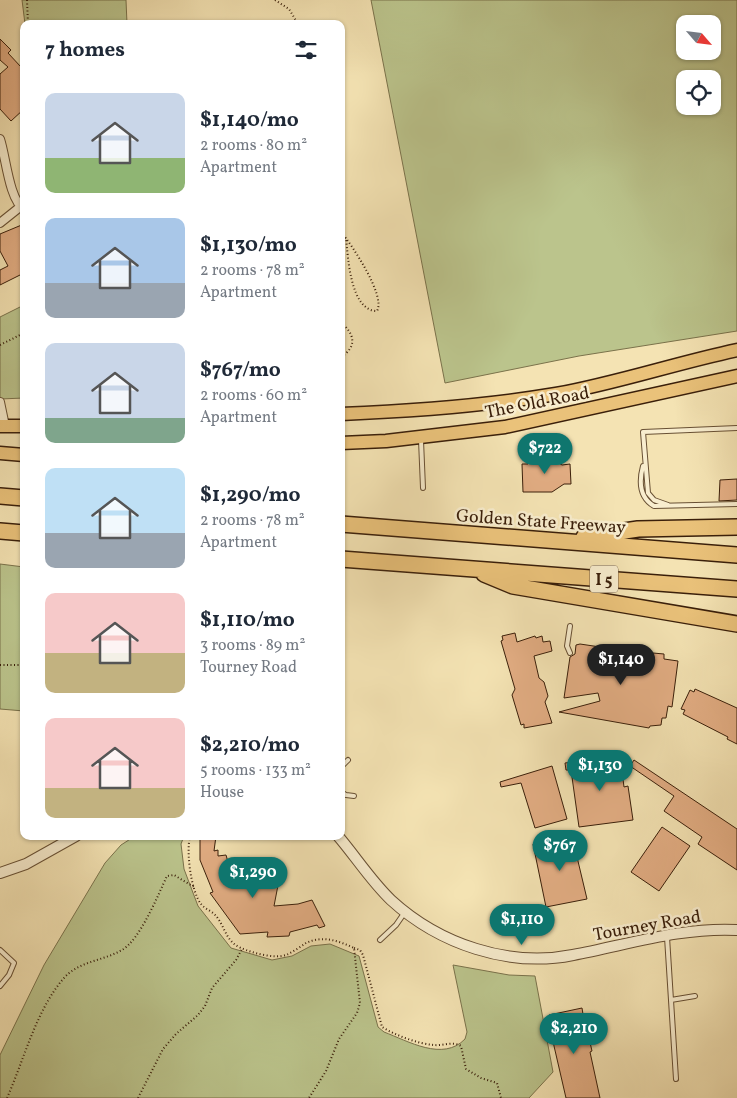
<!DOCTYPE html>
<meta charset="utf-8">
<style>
:root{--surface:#fff;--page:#f6f6f7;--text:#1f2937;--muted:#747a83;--accent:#0f766e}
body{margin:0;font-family:Vollkorn,serif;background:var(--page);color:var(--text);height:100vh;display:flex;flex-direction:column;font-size:19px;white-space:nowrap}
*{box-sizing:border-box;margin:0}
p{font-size:16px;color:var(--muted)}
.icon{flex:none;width:28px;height:28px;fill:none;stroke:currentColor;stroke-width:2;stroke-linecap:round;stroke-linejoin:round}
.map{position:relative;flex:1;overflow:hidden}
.side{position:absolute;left:20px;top:20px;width:325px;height:820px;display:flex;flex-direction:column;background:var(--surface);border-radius:10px;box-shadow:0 1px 4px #0004}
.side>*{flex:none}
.needle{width:32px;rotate:118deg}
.tools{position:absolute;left:676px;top:15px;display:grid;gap:10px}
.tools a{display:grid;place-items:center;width:45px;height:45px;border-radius:10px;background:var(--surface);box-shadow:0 1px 4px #0004;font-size:25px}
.price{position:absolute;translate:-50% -42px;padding:0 11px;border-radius:18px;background:var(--accent);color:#fff;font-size:16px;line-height:32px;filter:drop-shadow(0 1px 2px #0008)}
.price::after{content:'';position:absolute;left:50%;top:30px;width:15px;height:11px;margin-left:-8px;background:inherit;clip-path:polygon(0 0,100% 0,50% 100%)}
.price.on{background:#222;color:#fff}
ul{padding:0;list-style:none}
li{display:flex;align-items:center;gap:15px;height:125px;padding:0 25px}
li span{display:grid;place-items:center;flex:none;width:140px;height:100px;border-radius:10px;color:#555}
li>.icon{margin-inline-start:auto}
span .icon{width:60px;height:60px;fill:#fffc;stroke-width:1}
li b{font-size:21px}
h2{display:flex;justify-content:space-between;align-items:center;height:60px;padding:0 25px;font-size:21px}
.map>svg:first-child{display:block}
.green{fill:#bbc48c;stroke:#7a724b;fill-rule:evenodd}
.building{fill:#e2ad83;stroke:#3a1f0a}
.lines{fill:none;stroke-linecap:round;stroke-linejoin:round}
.service-casing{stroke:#685034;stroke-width:6}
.minor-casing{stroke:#685034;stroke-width:10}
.tertiary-casing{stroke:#685034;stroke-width:12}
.primary-casing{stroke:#3a1f0a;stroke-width:15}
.motorway-casing{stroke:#3a1f0a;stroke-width:18}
.path{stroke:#3a1f0a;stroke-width:2;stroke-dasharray:1 2.5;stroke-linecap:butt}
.service{stroke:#f8edce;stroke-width:4}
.minor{stroke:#f8edce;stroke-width:8}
.tertiary{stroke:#f8edce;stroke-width:10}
.primary{stroke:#eac27a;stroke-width:12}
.motorway{stroke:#eac27a;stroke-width:15}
.labels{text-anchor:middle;stroke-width:5;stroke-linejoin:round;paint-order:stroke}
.shield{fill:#f8edce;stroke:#735d45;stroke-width:1}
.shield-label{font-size:16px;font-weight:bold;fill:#3a1f0a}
.street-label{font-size:18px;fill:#3a1f0a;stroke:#f8edce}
</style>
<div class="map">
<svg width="737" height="1098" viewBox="0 0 737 1098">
<rect width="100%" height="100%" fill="#f4e3b3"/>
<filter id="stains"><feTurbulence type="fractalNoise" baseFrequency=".004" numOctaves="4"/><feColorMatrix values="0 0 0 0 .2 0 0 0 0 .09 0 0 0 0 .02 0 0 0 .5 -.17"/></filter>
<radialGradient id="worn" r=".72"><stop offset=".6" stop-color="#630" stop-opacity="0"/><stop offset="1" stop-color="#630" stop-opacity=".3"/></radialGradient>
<path class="green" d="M22 0H126L127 24H25Z
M371 0H737V331L579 356 445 383ZM685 24H712V51H685ZM685 79H712V106H685Z
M24 305V398L0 399V317Z
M0 564 24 567V711L0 709Z
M135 836H184L181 844 184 869 198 906 231 948 272 960 292 956 311 946 330 944 359 956 378 1027 384 1032C408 1041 443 1062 465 1039L467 1032 453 965 509 975 535 976 553 1072 529 1098H0V1055L44 965 105 863 121 845Z"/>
<path class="building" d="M0 39 11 50 8 53 21 67 24 64V109L11 121 0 109V74L8 67 0 60Z
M24 224V273L0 285V270L8 266 0 251V234Z
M551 455V458L562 465 570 464 571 484H564L552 492H523L522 464H528V461L531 460H536V456Z
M737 479V500L719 501 720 480Z
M515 633 517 642 535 636 536 638 542 636 543 642 550 641 552 651 534 656 539 678 544 682 548 696 545 702 552 723 524 728V724L521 725 512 695 515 689 501 641 503 640 502 636Z
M580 644 627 651 626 653 635 654 634 659 649 661 653 653 664 654V659L678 661 672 707 668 706 666 718H662L661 725 650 726 649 728 559 712 600 701 598 693 564 698 570 657 575 654 576 645Z
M695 689 737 708V744L727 739 728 737 683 714 685 710 681 709 690 690 694 692Z
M620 756 624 787 628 786 633 820 579 827 571 770H566L565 763Z
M634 760 737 829V870L698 844 702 837 664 811 674 796 630 766Z
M552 766 567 819 535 828 521 783 501 787 500 782Z
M662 827 690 846 659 891 631 872Z
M200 836H216L214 851 218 850V856L226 855 230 869 244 889 260 871 279 880 274 906 298 904 312 900 325 926 319 928 317 925 290 932 289 936 267 937 268 932 240 934 210 893 213 892 200 860Z
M572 836 587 899 546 907 533 844Z
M582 1008 587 1039 589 1038 592 1051 590 1052 600 1098H566L554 1046 549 1015Z"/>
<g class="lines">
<g class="service-casing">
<path id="service" d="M421 440 423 488
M643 466C639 481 639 497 654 506L737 504
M668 505 654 500 648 493 643 432 737 428
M570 626 567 646 570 653
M341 767 348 760
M341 792 346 795 354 796
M667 937 676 1079
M380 940 396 925 405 912
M0 950 14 963 9 975 0 986
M671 1000 695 996"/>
</g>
<g class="minor-casing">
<path id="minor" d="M0 139C6 157 9 200 24 209
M0 223 20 207
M0 402 5 426"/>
</g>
<g class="tertiary-casing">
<path id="tertiary" d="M338 836C356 857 371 881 391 900 439 944 509 968 573 955 627 945 681 927 737 930
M0 873 26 864 76 836"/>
</g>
<g class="primary-casing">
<path id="primary" d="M341 414C413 411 485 406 556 394 617 383 676 363 737 350
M0 426H24
M341 443 386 441 505 427 737 376
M0 453 24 455"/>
</g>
<g class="motorway-casing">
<path id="motorway" d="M0 496 24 498
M341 524 737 555
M0 531 24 533
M584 537 638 529 737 527
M341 559 737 589
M484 574 513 586 737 624"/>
</g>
<path class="path" d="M27 0 28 24
M275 0 289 9 298 24
M341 232C352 245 386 296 377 311 350 311 348 256 346 238
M341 322C354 334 358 346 341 357
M0 345 24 333
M0 665H24
M190 836C186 852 191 891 201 904 204 908 209 910 213 913 225 923 224 941 241 948 252 953 275 959 286 955 293 952 300 947 306 943 323 935 339 941 354 948L360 1003 357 1013 339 1039 326 1071 309 1098
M354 948 360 950 363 955 382 1027C395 1035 418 1044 434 1045 443 1046 453 1041 461 1046L466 1069 481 1078 497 1083 501 1098
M7 1098C24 1060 36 1010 64 978 79 961 103 961 122 950 140 940 158 895 167 876L174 875 194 887
M138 1098 163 1049 176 1034 198 1015 205 1006 212 988 236 960 242 949"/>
<use href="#service" class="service"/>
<use href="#minor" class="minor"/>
<use href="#tertiary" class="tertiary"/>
<use href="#primary" class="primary"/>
<use href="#motorway" class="motorway"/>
</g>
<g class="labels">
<rect class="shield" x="590" y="565.5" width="28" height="27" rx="4"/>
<g class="shield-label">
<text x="604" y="585">I 5</text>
</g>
<g class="street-label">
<text transform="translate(537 402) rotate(-11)" y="6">The Old Road</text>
<text transform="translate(541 521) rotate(4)" y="6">Golden State Freeway</text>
<text transform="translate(647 925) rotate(-10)" y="6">Tourney Road</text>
</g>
</g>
<rect width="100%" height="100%" filter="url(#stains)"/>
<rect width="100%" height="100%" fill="url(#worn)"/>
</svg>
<div class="tools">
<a><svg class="needle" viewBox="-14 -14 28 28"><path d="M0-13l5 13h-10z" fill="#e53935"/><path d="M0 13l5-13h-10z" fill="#747a83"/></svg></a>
<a><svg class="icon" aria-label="locate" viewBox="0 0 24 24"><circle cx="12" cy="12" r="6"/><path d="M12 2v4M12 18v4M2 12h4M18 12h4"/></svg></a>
</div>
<b class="price" style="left:545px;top:475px">$722</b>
<b class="price on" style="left:621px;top:686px">$1,140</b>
<b class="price" style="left:600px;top:792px">$1,130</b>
<b class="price" style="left:560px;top:872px">$767</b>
<b class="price" style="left:253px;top:899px">$1,290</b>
<b class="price" style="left:522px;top:946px">$1,110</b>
<b class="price" style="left:574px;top:1055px">$2,210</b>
<section class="side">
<h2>7 homes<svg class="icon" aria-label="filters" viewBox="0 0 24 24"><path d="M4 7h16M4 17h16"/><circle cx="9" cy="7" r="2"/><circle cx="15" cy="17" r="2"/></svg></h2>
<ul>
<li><span style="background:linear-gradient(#c9d6e8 65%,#8fb573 0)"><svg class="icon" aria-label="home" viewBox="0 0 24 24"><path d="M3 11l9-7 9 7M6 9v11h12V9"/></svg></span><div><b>$1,140/mo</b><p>2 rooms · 80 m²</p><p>Apartment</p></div></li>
<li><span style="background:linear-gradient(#a9c7e8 65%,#9aa5b1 0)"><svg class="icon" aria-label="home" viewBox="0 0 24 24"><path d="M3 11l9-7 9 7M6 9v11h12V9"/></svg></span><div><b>$1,130/mo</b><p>2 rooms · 78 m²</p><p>Apartment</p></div></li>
<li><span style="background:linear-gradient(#c9d6e8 75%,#7fa58c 0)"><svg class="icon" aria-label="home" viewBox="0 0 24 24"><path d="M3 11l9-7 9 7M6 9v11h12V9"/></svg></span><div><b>$767/mo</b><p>2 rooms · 60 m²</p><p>Apartment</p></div></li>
<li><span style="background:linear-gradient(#bfe0f5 65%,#9aa5b1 0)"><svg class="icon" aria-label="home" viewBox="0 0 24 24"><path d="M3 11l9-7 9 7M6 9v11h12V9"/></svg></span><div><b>$1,290/mo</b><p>2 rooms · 78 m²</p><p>Apartment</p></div></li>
<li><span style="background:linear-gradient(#f6c9c9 60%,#c2b280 0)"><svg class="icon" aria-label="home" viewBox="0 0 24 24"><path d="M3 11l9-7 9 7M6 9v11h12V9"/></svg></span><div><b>$1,110/mo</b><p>3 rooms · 89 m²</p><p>Tourney Road</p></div></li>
<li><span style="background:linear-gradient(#f6c9c9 70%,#c2b280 0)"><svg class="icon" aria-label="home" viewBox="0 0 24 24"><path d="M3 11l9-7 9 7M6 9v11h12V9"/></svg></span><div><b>$2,210/mo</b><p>5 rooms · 133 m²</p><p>House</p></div></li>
</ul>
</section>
</div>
